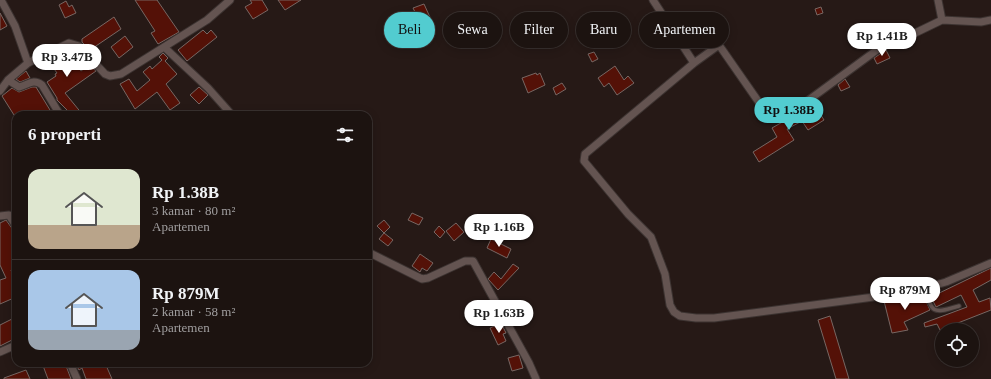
<!DOCTYPE html>
<html lang="id">
<meta charset="utf-8">
<style>
:root{--surface:#1c1310;--page:#29201e;--text:#f1f3f6;--muted:#a09e9f;--line:#3a3230;--accent:#52ccd0}
body{margin:0;font-family:"Times New Roman",serif;background:var(--page);color:var(--text);height:100vh;display:flex;flex-direction:column;font-size:15px;white-space:nowrap}
*{box-sizing:border-box;margin:0}
p{font-size:13px;color:var(--muted)}
.icon{flex:none;width:22px;height:22px;fill:none;stroke:currentColor;stroke-width:2;stroke-linecap:round;stroke-linejoin:round}
.map{position:relative;flex:1;overflow:hidden}
.details{position:absolute;left:12px;top:111px;width:360px;height:256px;display:flex;flex-direction:column;background:var(--surface);border-radius:12px;box-shadow:0 2px 10px #0003,0 0 0 1px var(--line)}
.details>*{flex:none}
.guide{position:absolute;left:384px;top:12px;width:380px;height:36px;display:flex;gap:8px}
.fabs{position:absolute;left:935px;top:323px;display:grid;gap:8px}
.fabs a{display:grid;place-items:center;width:44px;height:44px;border-radius:50%;background:var(--surface);box-shadow:0 2px 10px #0003,0 0 0 1px var(--line);font-size:20px}
.price{position:absolute;translate:-50% -34px;padding:0 9px;border-radius:14px;background:#fff;color:#222;font-size:13px;line-height:26px;filter:drop-shadow(0 1px 2px #0008)}
.price::after{content:'';position:absolute;left:50%;top:24px;width:12px;height:9px;margin-left:-6px;background:inherit;clip-path:polygon(0 0,100% 0,50% 100%)}
.price.selected{background:var(--accent);color:#111}
ul{padding:0;list-style:none}
li{display:flex;align-items:center;gap:12px;height:100px;padding:0 16px}
li+li{border-top:1px solid var(--line)}
li span{display:grid;place-items:center;flex:none;width:112px;height:80px;border-radius:12px;color:#555}
li>.icon{margin-inline-start:auto}
span .icon{width:48px;height:48px;fill:#fffc;stroke-width:1}
li b{font-size:17px}
h2{display:flex;justify-content:space-between;align-items:center;height:48px;padding:0 16px;font-size:17px}
.chip{padding:0 14px;border-radius:18px;background:var(--surface);box-shadow:0 2px 10px #0003,0 0 0 1px var(--line);font-size:14px;line-height:36px}
.chip.selected{background:var(--accent);color:#111}
.map>svg:first-child{display:block}
.building{fill:#541107;stroke:#776763}
.lines{fill:none;stroke-linecap:round;stroke-linejoin:round}
.service-casing{stroke:#3c3331;stroke-width:5.5}
.minor-casing{stroke:#3c3331;stroke-width:9}
.service{stroke:#645451;stroke-width:3.5}
.minor{stroke:#645451;stroke-width:7}
</style>
<div class="map">
<svg width="991" height="379" viewBox="0 0 991 379">
<rect width="100%" height="100%" fill="#261916"/>
<path class="building" d="M135 0H157L179 32 158 44 151 33 155 31Z
M250 0H262L268 10 253 19 245 7 252 3Z
M278 0H301L285 10Z
M66 1 69 7 72 5 76 13 65 18 59 5Z
M424 4 433 24 424 28 425 32 418 35 410 15 415 12 413 8Z
M821 7 823 13 817 15 815 9Z
M0 13 7 26 0 30Z
M114 17 121 29 90 50 82 42V39Z
M203 30 207 34 211 30 217 37 187 61 178 50Z
M125 36 133 47 119 58 111 47Z
M73 49 79 54 72 59 81 71 89 65 96 71 65 93 83 115H72L57 100V98L47 82 56 76 55 74 57 73 47 59 53 56 54 58 67 50 69 52Z
M886 50 890 58 877 64 874 58Z
M594 52 598 59 592 62 588 54Z
M163 53 168 58 165 61 177 74 166 84 180 103 170 110 157 92 135 109 120 84 129 79 137 91 150 80 143 72 150 66 152 69 162 60 159 57Z
M615 66 624 80 628 76 634 83 617 95 609 83 604 87 598 78Z
M26 71 30 78 20 82 16 79Z
M536 73 537 75 540 73 545 85 528 93 522 78Z
M845 79 850 87 841 91 838 85Z
M562 83 566 89 556 95 553 88Z
M32 87H36L53 115H14L2 96 12 88 19 92Z
M199 87 208 95 199 104 190 95Z
M814 104 824 120 808 130 802 121 787 129 794 140 759 162 753 152 777 137 772 128Z
M412 213 423 218 419 225 408 220Z
M6 220 16 234V267L11 270 16 283V297L0 304V280L6 278 0 265V223Z
M384 220 390 227 384 233 377 226Z
M456 223 464 232 454 241 446 231Z
M439 226 445 232 440 238 434 232Z
M384 233 393 240 388 246 379 239Z
M491 239 511 249 507 258 487 248Z
M420 254 433 263 427 271 422 268 420 272 412 266Z
M513 264 519 268 498 290 488 279 494 272 501 279Z
M991 268V280L973 290 979 302 990 298 991 310 940 330 937 324 925 327 924 323 967 307 961 295 936 307 931 297Z
M923 294 930 310 904 322 908 330 892 333 884 301Z
M830 316 849 379H836L818 320Z
M16 317V338L0 346V325Z
M501 323 506 333 503 334 506 341 498 345 490 328Z
M519 355 523 368 512 371 508 358Z
M42 363H65L71 379H48Z
M75 363H105L112 379H86L82 368 79 370Z
M26 370 30 379H4V378Z"/>
<g class="lines">
<g class="service-casing">
<path id="service" d="M925 289C932 315 934 313 959 306"/>
</g>
<g class="minor-casing">
<path id="minor" d="M1 0 15 26 28 63
M653 0 694 63 719 45 767 114C776 118 782 117 791 113L881 47 911 35 942 20 938 0
M942 20 981 22 991 20
M164 47 208 88 232 115
M694 63 585 154 584 161 628 214 651 237 665 274 670 305 674 312 680 316 696 318H714L912 292 946 282 991 263
M8 80 19 87C28 85 33 78 42 85L60 115
M0 91 8 80 28 63 69 43 79 46 105 74 110 76 121 74 207 20 230 0
M0 216 9 215 16 226
M368 252 422 279 428 278 465 261H473L529 363 536 379
M0 352 16 345
M70 363 77 379"/>
</g>
<use href="#service" class="service"/>
<use href="#minor" class="minor"/>
</g>
</svg>
<div class="fabs">
<a><svg class="icon" aria-label="locate" viewBox="0 0 24 24"><circle cx="12" cy="12" r="6"/><path d="M12 2v4M12 18v4M2 12h4M18 12h4"/></svg></a>
</div>
<b class="price" style="left:882px;top:57px">Rp 1.41B</b>
<b class="price" style="left:67px;top:78px">Rp 3.47B</b>
<b class="price selected" style="left:789px;top:131px">Rp 1.38B</b>
<b class="price" style="left:499px;top:248px">Rp 1.16B</b>
<b class="price" style="left:905px;top:311px">Rp 879M</b>
<b class="price" style="left:499px;top:334px">Rp 1.63B</b>
<div class="guide">
<a class="chip selected">Beli</a>
<a class="chip">Sewa</a>
<a class="chip">Filter</a>
<a class="chip">Baru</a>
<a class="chip">Apartemen</a>
</div>
<section class="details">
<h2>6 properti<svg class="icon" aria-label="filters" viewBox="0 0 24 24"><path d="M4 7h16M4 17h16"/><circle cx="9" cy="7" r="2"/><circle cx="15" cy="17" r="2"/></svg></h2>
<ul>
<li><span style="background:linear-gradient(#dfe7d0 70%,#b9a48a 0)"><svg class="icon" aria-label="home" viewBox="0 0 24 24"><path d="M3 11l9-7 9 7M6 9v11h12V9"/></svg></span><div><b>Rp 1.38B</b><p>3 kamar · 80 m²</p><p>Apartemen</p></div></li>
<li><span style="background:linear-gradient(#a9c7e8 75%,#9aa5b1 0)"><svg class="icon" aria-label="home" viewBox="0 0 24 24"><path d="M3 11l9-7 9 7M6 9v11h12V9"/></svg></span><div><b>Rp 879M</b><p>2 kamar · 58 m²</p><p>Apartemen</p></div></li>
</ul>
</section>
</div>
